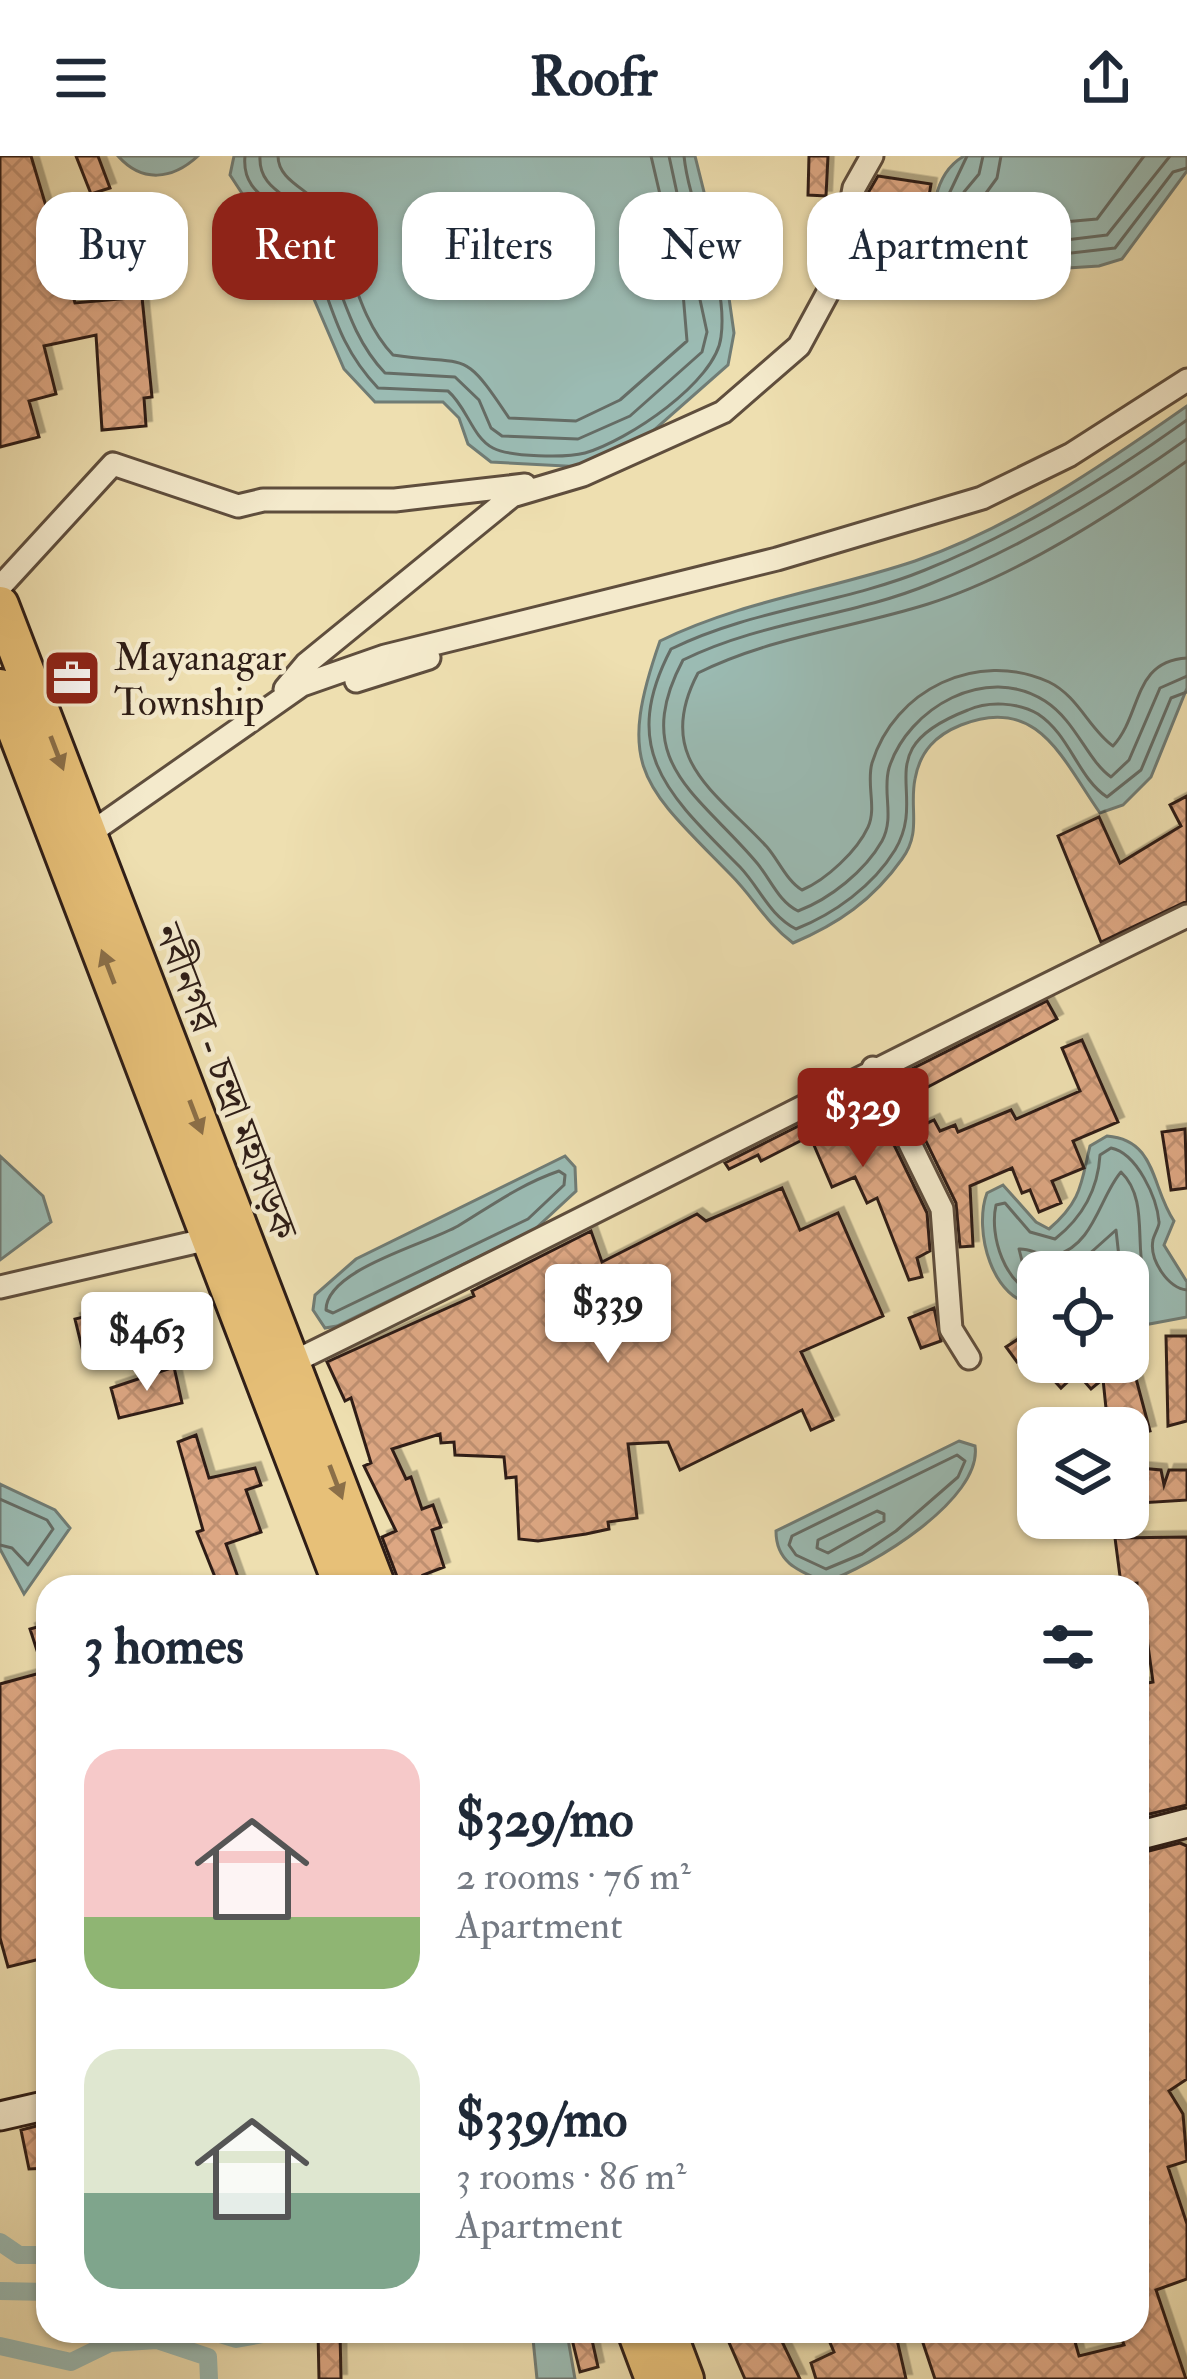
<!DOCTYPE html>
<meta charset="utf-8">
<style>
:root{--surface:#fff;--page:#f6f6f7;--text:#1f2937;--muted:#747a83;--accent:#8f2418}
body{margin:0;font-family:"IM FELL Double Pica","Noto Serif Bengali",serif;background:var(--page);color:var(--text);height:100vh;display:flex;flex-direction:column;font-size:45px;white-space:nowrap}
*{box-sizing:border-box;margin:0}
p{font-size:39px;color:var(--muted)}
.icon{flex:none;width:66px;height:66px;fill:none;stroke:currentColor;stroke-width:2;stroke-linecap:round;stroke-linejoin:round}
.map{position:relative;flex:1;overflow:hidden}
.side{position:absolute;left:36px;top:1419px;width:1113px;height:768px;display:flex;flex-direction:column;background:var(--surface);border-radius:36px;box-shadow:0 3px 9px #0004}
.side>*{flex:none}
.top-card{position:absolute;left:36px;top:36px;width:1116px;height:108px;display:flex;gap:24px}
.controls{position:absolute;left:1017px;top:1095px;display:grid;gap:24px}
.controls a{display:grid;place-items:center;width:132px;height:132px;border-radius:24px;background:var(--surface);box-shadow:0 3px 9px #0004;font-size:60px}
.price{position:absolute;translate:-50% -102px;padding:0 27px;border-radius:12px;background:#fff;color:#222;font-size:39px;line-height:78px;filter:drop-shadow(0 3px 6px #0008)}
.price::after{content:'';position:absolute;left:50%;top:72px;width:36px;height:27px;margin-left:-18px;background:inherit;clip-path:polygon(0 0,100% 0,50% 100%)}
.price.current{background:var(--accent);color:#fff}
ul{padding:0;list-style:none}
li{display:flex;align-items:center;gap:36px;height:300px;padding:0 48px}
li span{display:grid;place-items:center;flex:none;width:336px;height:240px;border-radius:36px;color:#555}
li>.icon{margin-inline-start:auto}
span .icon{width:144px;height:144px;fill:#fffc;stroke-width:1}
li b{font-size:51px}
h2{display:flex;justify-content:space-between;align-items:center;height:144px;padding:0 48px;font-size:51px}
.tag{padding:0 42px;border-radius:36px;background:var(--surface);box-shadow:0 3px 9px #0004;font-size:42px;line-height:108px}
.tag.current{background:var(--accent);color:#fff}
header{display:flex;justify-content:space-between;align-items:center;height:156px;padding:0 48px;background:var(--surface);font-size:54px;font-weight:800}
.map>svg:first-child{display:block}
.water{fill:#9bbbb3;stroke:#707c75;stroke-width:3}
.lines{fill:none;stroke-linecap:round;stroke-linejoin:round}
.shore{stroke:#656c65;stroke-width:3}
.canal{stroke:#9bbbb3;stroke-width:18}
.building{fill:url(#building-cross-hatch);stroke:#2f1e17;stroke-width:3;filter:url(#shadow)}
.street-casing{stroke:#5f4e3d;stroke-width:27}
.secondary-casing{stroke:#2f1e17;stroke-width:33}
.highway-casing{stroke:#2f1e17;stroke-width:42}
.street{stroke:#f4eacc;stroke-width:21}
.secondary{stroke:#f4eacc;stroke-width:27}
.highway{stroke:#e7c078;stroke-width:36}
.oneway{fill:#8b6f48}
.labels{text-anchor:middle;stroke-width:9;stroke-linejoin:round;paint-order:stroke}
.poi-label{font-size:39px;fill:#2f1e17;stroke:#f4eacc;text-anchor:start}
.street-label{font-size:39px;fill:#2f1e17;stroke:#f4eacc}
</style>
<header><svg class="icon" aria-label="menu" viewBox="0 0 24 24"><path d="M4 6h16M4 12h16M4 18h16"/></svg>Roofr<svg class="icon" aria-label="share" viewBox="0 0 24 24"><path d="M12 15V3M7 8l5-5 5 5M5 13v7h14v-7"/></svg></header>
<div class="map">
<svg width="1187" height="2223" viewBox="0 0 1187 2223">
<defs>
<pattern id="building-cross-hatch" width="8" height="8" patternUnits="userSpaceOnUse" patternTransform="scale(3)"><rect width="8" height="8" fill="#dda783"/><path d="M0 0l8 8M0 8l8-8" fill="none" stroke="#be8f70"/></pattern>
<filter id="shadow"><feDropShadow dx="5.5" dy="-5.5" stdDeviation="0" flood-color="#0004"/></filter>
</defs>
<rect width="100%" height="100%" fill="#eedfb0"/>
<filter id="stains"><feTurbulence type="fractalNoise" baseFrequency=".00167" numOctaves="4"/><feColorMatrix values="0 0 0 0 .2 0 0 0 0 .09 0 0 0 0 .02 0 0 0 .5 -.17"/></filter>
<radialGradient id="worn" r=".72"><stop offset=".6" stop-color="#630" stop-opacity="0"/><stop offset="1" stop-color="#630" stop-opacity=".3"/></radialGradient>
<path class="water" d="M118 0H198C172 24 142 27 118 0Z
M234 0H695L727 128 734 177 728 209 644 283 584 311 491 306 468 288 459 262 443 246H375L344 213 286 78 249 48 230 19Z
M964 0H1187V15L1122 103 1099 110 1003 116 948 136 935 129 933 120C934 79 924 23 964 0Z
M1187 250V532L1151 621 1123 649 1100 657C1062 603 1038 538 961 569 936 579 920 595 915 623 909 652 922 676 902 703 873 744 838 768 793 787 766 767 754 742 731 719 643 629 615 613 660 485 741 445 829 434 915 405 1013 371 1103 309 1187 250Z
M1107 980C1157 984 1151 1031 1174 1065L1164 1089 1187 1126V1161L1144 1169 1128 1136V1116H1038V1149C992 1147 973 1074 987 1037L1003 1029 1036 1066 1049 1073C1082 1045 1081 1027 1090 990Z
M0 1000 43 1040 51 1066 0 1104Z
M565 1000 575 1011 576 1035 534 1074 337 1170 325 1172 313 1154 315 1139 356 1103Z
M959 1285 975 1290C983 1343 871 1411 825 1426 799 1415 776 1407 776 1375Z
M0 1328 55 1354 70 1372 24 1438 0 1393Z
M540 2175 567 2177 575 2223H537L533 2183Z"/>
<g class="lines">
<path class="shore" d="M245 0C241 40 278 44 297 73 332 127 326 177 378 232L448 235C467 251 472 281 493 292 510 301 566 302 585 297 627 285 716 226 721 181 729 122 690 58 684 0
M260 0C258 35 294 39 309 64 340 114 343 173 385 217L455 221 479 244 491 272 502 280 578 283 630 260 702 196 707 176 669 0
M278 0C278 26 312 34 325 55 352 101 355 159 393 199 470 211 461 190 509 262L576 265 620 244 687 185 683 137 651 0
M967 0 948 40 945 117 951 122 1001 105 1115 92 1173 16 1187 12
M983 0 979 18 964 36 961 90 966 96 1107 79 1170 0
M1001 0 997 22 981 44 985 73 1097 63 1144 0
M1187 264C1105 323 1019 376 925 414 842 448 752 453 671 493 617 596 671 641 740 711 760 732 769 759 796 773 834 758 873 730 895 694 930 635 865 594 968 554 988 545 1018 546 1038 558 1070 579 1078 622 1107 641L1141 614 1171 542 1187 536
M1187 283C1107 340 1022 391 930 428 850 461 762 465 683 504 629 606 699 638 757 707 771 724 779 746 798 755 830 743 865 715 882 685 895 661 882 636 889 612 908 552 986 507 1045 545 1076 565 1087 604 1111 621L1129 604 1160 532 1187 520
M1187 305C1114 357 1014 421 928 448 852 472 770 481 698 517 653 602 715 635 767 691 779 705 787 725 802 734 826 724 857 695 868 671 877 652 866 628 872 607 894 534 977 493 1049 526 1078 540 1090 574 1113 590 1142 559 1132 505 1187 502
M559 1015 565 1019 564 1029 528 1063 333 1157 326 1154C326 1113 427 1088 458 1070 491 1050 521 1028 559 1015Z
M1069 1116 1116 1074 1119 1101 1096 1116
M1038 1123 1023 1109 1019 1093C1031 1092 1043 1102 1056 1099 1094 1089 1100 1040 1121 1016 1147 1041 1136 1083 1143 1115L1128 1119
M1038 1138C1005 1130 989 1080 996 1049L1005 1047 1030 1076 1055 1083C1083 1061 1098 1033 1100 999L1111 992C1137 997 1157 1042 1159 1066 1160 1069 1153 1081 1153 1084 1149 1104 1168 1132 1187 1134
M957 1299 965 1305 958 1321 896 1375 862 1398 826 1413 796 1399 789 1389 792 1380Z
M0 1343 47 1364 53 1373 28 1409 12 1392 0 1389
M877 1355 884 1358V1365L828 1397 817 1392 818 1384Z"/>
<path class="canal" d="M0 2086 19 2099H48
M0 2135 48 2136
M210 2175 236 2183 279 2175
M0 2190 71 2206 110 2187 157 2184 208 2201 209 2223"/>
</g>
<path class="building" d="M0 0H31L75 147 142 141 152 241 144 242 146 270 102 274 96 179 44 190 56 238 29 245 39 281 0 291Z
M76 0H98L110 32 91 38Z
M809 0H828L826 40 808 39Z
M878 20 931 28 928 46 916 44 915 59 898 57 890 104 914 109 910 124 854 111 868 37Z
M1187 640V745L1101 786 1058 680 1099 661 1120 707 1181 670 1170 649Z
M1047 845 1057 863 905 943 894 922Z
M1082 884 1118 966 1073 985 1084 1012 1052 1025 1061 1047 1039 1056 1030 1034 1022 1037 1012 1012 970 1030 973 1090 960 1091 956 1047 919 971 934 964 940 975 955 969 958 976 1011 954 1016 963 1080 935 1062 892Z
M868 935 927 1057 930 1095 917 1102 922 1121 909 1124 877 1042 867 1047 855 1021 832 1031 810 980 761 1005 758 999 729 1013 725 1007Z
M1185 973 1187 1032 1171 1034 1162 976Z
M782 1032 800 1074 838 1057 883 1160 801 1196 833 1264 811 1274 802 1254 680 1314 668 1286 628 1288 637 1362 608 1366 609 1373 586 1378 538 1385 519 1383 516 1321 506 1322 504 1301 455 1299 454 1286 441 1287 440 1278 392 1293 406 1323 411 1321 422 1353 433 1349 441 1371 432 1374 444 1411 423 1419 428 1431H401L382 1381 396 1375 364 1310 371 1307 351 1242 345 1245 327 1206 474 1140 472 1135 591 1075 602 1106 697 1058 706 1065Z
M131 1149 141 1179 84 1200 75 1163Z
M934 1152 941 1185 921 1192 909 1162Z
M1038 1170V1192L1017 1206 1006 1191Z
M1166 1180H1187V1265L1168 1270Z
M1050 1206H1124L1134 1215 1150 1275 1128 1280V1272H1108L1103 1223 1091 1233 1077 1217 1061 1232 1050 1220 1057 1213Z
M174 1211 182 1247 119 1262 111 1232Z
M196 1279 209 1322 255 1312 261 1329 246 1334 261 1376 226 1388 239 1424 219 1431 197 1376 203 1374 178 1286Z
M1128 1311 1161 1314 1164 1329 1169 1314H1187V1344L1140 1347 1139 1334 1128 1331Z
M1187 1381V1649L1137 1661V1529L1153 1526 1146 1475 1137 1476V1427L1121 1428 1115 1382Z
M48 1468V1801L8 1811 0 1782V1528L44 1516 30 1473Z
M1180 1687 1187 1690V1923L1169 1935 1183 1958 1187 2005 1168 2011 1187 2068V2123L1156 2134 1186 2223H935L919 2175H1072L1079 2200 1124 2189 1119 2175H1137V1850L1142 1849 1137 1698Z
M48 1967V2012L29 2013 21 1974Z
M318 2175H340L341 2223H319Z
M570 2175H590L598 2211 580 2216Z
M724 2175H777L800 2223H745Z
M825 2175H895L906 2223H816L811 2207 834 2196Z"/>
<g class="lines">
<g class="street-casing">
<path id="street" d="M0 431 113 308 238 350 263 344H395L525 329
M356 525 429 502
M285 533 306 508 512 340 583 319 723 256 799 190 838 118 854 32 872 0
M89 678 302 529 385 500 777 403 982 342 1070 299 1187 224
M873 912 942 1053 951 1173 969 1202
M0 1131 213 1082
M289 1208C590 1061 886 906 1187 760"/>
</g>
<g class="secondary-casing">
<path id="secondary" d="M1137 1680 1187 1667
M0 1960 48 1949"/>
</g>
<g class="highway-casing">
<path id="highway" d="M0 449 377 1431
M0 532 343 1431
M636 2175 654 2223
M667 2175 685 2223"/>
</g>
<use href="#street" class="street"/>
<use href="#secondary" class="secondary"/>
<use href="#highway" class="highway"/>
</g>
<defs><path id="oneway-solid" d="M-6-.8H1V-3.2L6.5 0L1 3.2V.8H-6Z" transform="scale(3)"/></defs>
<g class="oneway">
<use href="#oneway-solid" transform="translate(57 597) rotate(69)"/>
<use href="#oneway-solid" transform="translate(108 811) rotate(-111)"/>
<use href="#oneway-solid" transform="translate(196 961) rotate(69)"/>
<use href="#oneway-solid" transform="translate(336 1326) rotate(69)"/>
</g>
<defs>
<g id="office-square" transform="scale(3)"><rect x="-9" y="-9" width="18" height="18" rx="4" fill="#8f2418" stroke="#f4eacc"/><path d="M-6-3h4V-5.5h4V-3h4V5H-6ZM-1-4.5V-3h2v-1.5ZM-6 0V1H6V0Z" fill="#fff"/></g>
</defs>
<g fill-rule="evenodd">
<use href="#office-square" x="72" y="522"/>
</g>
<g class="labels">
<g class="poi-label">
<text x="114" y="514">Mayanagar<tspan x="114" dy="45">Township</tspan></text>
</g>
<g class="street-label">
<text transform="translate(227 925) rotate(69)" y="14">নবীনগর - চন্দ্রা মহাসড়ক</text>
</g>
</g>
<rect width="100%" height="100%" filter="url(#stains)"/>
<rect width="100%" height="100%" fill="url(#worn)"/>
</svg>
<div class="controls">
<a><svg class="icon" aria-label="locate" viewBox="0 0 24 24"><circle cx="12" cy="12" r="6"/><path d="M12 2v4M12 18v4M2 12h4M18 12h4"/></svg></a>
<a><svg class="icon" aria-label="layers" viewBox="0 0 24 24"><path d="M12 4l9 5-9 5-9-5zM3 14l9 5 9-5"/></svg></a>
</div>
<b class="price current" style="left:863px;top:1014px">$329</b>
<b class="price" style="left:608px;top:1210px">$339</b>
<b class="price" style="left:147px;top:1238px">$463</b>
<div class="top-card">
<a class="tag">Buy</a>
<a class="tag current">Rent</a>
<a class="tag">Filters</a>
<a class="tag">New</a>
<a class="tag">Apartment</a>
</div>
<section class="side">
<h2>3 homes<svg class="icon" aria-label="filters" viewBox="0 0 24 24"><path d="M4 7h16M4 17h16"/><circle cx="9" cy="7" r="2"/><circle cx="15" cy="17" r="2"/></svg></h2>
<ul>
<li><span style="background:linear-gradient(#f6c9c9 70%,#8fb573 0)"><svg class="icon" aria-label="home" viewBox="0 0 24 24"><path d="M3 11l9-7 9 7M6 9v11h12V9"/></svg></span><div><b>$329/mo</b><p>2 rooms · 76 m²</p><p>Apartment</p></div></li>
<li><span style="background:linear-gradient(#dfe7d0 60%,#7fa58c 0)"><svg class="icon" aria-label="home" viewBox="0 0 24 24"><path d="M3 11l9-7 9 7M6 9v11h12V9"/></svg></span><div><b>$339/mo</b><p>3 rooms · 86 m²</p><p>Apartment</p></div></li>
</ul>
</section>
</div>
